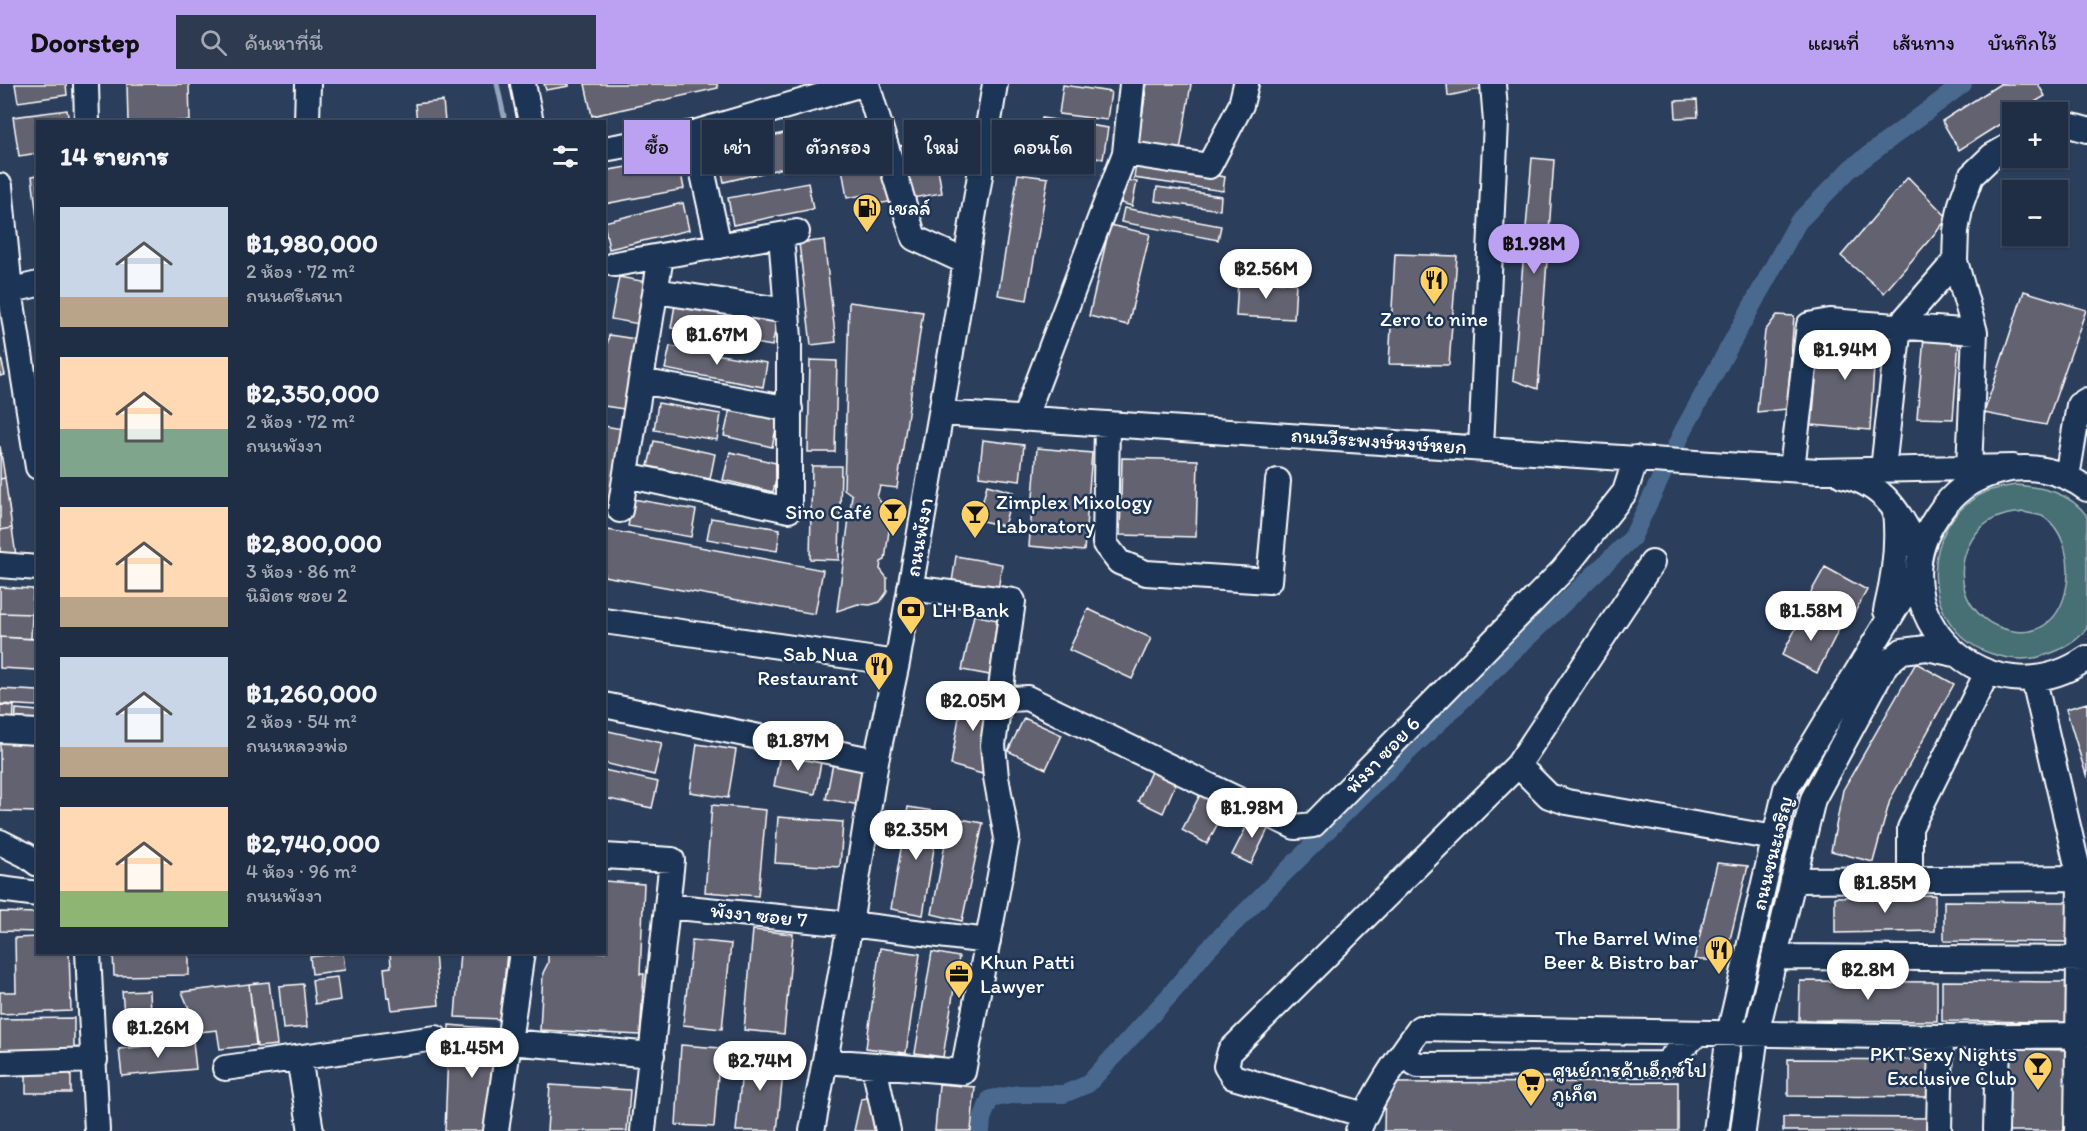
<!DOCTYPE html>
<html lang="th">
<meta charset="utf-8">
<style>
:root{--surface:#202e45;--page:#2d3a50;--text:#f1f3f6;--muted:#a2a8b3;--line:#3d4a5e;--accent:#bca0f2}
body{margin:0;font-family:Itim,"Playpen Sans Thai",sans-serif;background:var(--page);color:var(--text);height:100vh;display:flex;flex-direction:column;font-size:22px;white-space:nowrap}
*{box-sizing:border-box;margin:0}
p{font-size:20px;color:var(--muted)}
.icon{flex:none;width:33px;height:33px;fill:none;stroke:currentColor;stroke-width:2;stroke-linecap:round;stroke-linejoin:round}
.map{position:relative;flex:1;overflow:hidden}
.side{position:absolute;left:36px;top:36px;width:570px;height:834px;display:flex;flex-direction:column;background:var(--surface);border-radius:0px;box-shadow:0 2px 4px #0004,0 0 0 2px var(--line)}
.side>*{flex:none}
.guide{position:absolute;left:624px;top:36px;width:570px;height:54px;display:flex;gap:12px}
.buttons{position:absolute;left:2002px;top:18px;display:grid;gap:12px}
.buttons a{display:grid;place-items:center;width:66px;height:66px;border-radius:0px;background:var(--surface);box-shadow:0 2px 4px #0004,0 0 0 2px var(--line);font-size:30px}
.price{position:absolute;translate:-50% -51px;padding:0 14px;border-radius:21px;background:#fff;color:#222;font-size:20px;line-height:39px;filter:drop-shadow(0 2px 3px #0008)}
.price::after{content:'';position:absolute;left:50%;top:36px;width:18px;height:14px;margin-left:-9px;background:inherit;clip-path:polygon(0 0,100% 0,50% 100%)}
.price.selected{background:var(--accent);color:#111}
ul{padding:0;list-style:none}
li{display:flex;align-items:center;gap:18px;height:150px;padding:0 24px}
li span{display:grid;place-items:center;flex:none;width:168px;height:120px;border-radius:0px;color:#555}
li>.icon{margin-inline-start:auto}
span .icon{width:72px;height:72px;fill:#fffc;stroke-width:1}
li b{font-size:26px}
h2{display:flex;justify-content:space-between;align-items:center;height:72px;padding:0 24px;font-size:26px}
.tag{padding:0 21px;border-radius:0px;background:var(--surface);box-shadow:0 2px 4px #0004,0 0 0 2px var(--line);font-size:21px;line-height:54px}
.tag.selected{background:var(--accent);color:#111}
header{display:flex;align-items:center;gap:36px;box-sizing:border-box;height:84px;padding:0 30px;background:var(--accent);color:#111}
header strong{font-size:28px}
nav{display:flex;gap:33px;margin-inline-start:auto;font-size:21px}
.search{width:420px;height:54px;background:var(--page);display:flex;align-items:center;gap:15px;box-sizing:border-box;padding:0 21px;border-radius:0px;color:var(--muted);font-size:22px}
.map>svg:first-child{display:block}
.green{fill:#466f74;stroke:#a2b7ba;stroke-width:1.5;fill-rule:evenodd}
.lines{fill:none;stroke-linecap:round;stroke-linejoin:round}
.stream{stroke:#92a5bc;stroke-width:5}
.canal{stroke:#49698f;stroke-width:18}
.building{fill:#64626f;stroke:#fff;stroke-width:1.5}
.minor-casing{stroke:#fff;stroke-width:28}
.minor{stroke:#1d3557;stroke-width:24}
.labels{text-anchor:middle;stroke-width:5;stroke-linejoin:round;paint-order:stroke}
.poi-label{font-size:21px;fill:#fff;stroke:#1d3557;text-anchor:start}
.street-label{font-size:21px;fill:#fff;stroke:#1d3557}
</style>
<header>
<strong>Doorstep</strong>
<div class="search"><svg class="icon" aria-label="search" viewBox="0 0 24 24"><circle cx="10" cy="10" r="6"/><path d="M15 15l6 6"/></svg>ค้นหาที่นี่</div>
<nav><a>แผนที่</a><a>เส้นทาง</a><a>บันทึกไว้</a></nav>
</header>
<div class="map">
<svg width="2087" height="1047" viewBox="0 0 2087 1047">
<rect width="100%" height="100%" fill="#2b3e5c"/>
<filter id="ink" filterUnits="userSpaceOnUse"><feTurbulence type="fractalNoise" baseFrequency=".0167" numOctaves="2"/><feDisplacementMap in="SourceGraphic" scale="12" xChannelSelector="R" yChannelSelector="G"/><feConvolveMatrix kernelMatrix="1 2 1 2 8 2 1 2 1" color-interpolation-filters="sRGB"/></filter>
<g filter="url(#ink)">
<path class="green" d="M2015 401C2042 403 2070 408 2087 432V544C2077 558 2061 566 2046 571 2029 577 2013 576 1996 571 1918 550 1915 438 1988 407 1996 404 2006 403 2015 401ZM2024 428C2030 430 2036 430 2042 432 2087 458 2074 572 1999 543 1983 537 1970 523 1965 507 1956 476 1972 439 2005 431 2011 429 2018 429 2024 428Z"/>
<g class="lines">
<path class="stream" d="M497 0 504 32"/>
<path class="canal" d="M981 1047 982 1035 990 1015 1018 1010H1064L1088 1000 1169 912 1207 866 1364 710 1632 454 1684 345 1798 138 1851 84 1963 0"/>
</g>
<path class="building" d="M15 0H66L67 11 18 18Z
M127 0H189L190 37 128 38Z
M544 0H569V2L546 6Z
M585 0H717L718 4 592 32Z
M1147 0H1191L1180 66 1138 60Z
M1447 0H1483L1484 4 1448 12Z
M2000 0H2038L2045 12 2018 28H2013V32L1959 66 1942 37Z
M1063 1 1111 8 1107 36 1059 30Z
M1697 16 1698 33 1676 34 1675 17Z
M443 17 445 38H417L415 20Z
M67 26 69 38H38V69L19 72 13 33Z
M1042 34 1108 44 1103 75 1037 64Z
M810 43 817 76 724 98 716 65Z
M933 56 942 109 871 121 869 110 847 114 840 72Z
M678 74 684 105 604 120V87Z
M1532 74 1554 76 1538 305 1513 296Z
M1136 80 1225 93 1223 107 1134 94Z
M1018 90 1048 94 1027 216 998 211Z
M38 91V142L32 92Z
M1908 93 1948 134 1884 209 1841 172Z
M1126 96 1137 98 1132 122 1121 119Z
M808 99 813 125 733 141 728 114Z
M1157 103 1221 112 1220 126 1155 117Z
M683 119 689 146 609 165 604 138Z
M1124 124 1221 142 1218 156 1121 138Z
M1110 141 1150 150 1128 241 1089 232Z
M824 156 836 258 811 261 799 159Z
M1395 170 1457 172 1449 281 1389 280Z
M619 193 647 198 639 240 611 235Z
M1238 196 1296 199 1294 235 1236 232Z
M2024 207 2086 226 2046 341 1984 329Z
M676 215 778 233 772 262 671 244Z
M849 218 923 228 897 404 880 402 877 413 891 432 885 476 881 478 880 485 887 494V508L880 518 870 521 858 520 837 527 852 411 844 405Z
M1777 231 1794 232 1787 325 1757 328 1765 247Z
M1820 249 1876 252 1870 346 1812 341Z
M609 251 635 255 624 325 604 322V275Z
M1924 253 1959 256 1953 335 1917 334Z
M670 262 767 279 763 303 665 285Z
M0 270 5 291 0 292Z
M810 276 837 277 835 368H808Z
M658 319 721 330 717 356 654 346Z
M730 325 778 336 772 363 724 352Z
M604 342 623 345 609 428H604Z
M983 356 1024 361 1020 397 979 392Z
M654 357 715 370 710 395 648 382Z
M0 362 5 394 0 395Z
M1037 364 1092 369 1084 467 1029 462Z
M730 368 780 380 773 408 723 396Z
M1122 374 1198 376 1196 453 1120 451Z
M812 382H841L839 476 810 475Z
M5 394 12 444 0 446V395Z
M987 401 1013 408 1004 442 978 436Z
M633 415 696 426 691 453 628 442Z
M711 434 780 445 777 467 707 455Z
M12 444 16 472 0 475V446Z
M608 446 823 486 815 530 604 492V464Z
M956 472 1002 480 998 506 952 498Z
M1825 483 1867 506 1847 542 1805 519Z
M0 503 33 505 32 530 0 529Z
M1088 525 1151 554 1132 595 1069 566Z
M1805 527 1839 545 1817 589 1782 571Z
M0 529 32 530 31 555 0 553Z
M974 531 997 536 990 591 962 586Z
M0 553 38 555 36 586 0 584Z
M1916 579 1954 600 1890 716 1873 778 1831 767 1843 706Z
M0 605 38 607V622L0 620Z
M963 609 995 614 982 690 951 681Z
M2087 619V694L2066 625Z
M0 621 14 622 13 646 0 645Z
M16 625 38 627V645L15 643Z
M1024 634 1062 651 1046 685 1008 667Z
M604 646 662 659 654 691 604 679Z
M0 652 38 653V728L0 727Z
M697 660 736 666 728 714 690 708Z
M781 665 822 673 815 710 774 702Z
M833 679 866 684 859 721 826 715Z
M1153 683 1178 694 1163 729 1138 717Z
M604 686 658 698 652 724 604 714Z
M1202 707 1228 720 1207 760 1182 746Z
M712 721 766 726 758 812 705 808Z
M908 723 940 728 923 831 891 825Z
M1253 730 1271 739 1251 780 1232 771Z
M778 733 843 738 840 783 775 779Z
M950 733 983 739 962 837 932 830Z
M1717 779 1748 782 1725 876H1694Z
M604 797 644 800 640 890H644L640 951 540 946 543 889 548 879V868H604Z
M1935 811V847L1835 849V813Z
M1944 817 2072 818V858L1944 857Z
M0 828 38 829V848L0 847Z
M753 846 793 850 784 950 744 946Z
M38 853V868H69L71 927 0 930V908H16L15 854Z
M692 856 731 860 722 945 683 941Z
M880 864 920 870 906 969 866 964Z
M113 868H189V891L114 892Z
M390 868H435L439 921 392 926 390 913 387 914 384 884 391 883Z
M460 868H507L501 935 455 933Z
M932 868 959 873 943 973 915 969Z
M343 869 345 886 312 890 310 873Z
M337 893 340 916 315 920 312 896Z
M1800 897 1937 898V937L1799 936Z
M1942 897 2069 898V938L1942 937Z
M269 898 277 961 257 963 249 900Z
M249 900 256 961 220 965 217 946 199 948 182 908Z
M303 900 307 943 283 945 279 902Z
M149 906 150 929 124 930 122 907Z
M74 934V967L0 970V935Z
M449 941 498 945 495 1047H445Z
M193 957 196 985 122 992 119 965Z
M681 961 720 964 714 1043 676 1041Z
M2007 965 2071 966 2070 1047H2005Z
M744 966 785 971 777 1047H736Z
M1788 975 1938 976V1013L1788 1012Z
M26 980H71V1009H26Z
M1678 998V1047H1384L1385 999Z
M939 1000 975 1003 971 1047H935Z
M550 1001 630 1006 627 1047H547Z
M874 1013 877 1047H854L861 1015Z
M1783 1033 1938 1034V1047H1783Z"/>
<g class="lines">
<g class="minor-casing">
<path id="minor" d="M86 0 87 38
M523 0 531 38
M867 0 914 154 966 178
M307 38 308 0
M2058 38 2087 46
M694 49 719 162
M604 65 694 49 862 0
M1125 69 1132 0
M0 102 10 207 38 383
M615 180 797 148
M656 207 787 227
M0 209 38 200
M641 297 790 325
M941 329 1818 387 2013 383
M1024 335 1125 69 1209 82 1241 21 1246 0
M1107 340 1105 460 1119 478 1146 489 1269 497 1278 397
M1481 364 1496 38 1493 0
M1969 384 1975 248 1955 177 1956 147 1961 120 1971 92 1992 72 2013 60
M1792 385 1809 241 1830 237 1975 248
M1883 385 1899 242 1955 177
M2068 387 2079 321 2087 316
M626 391 789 426V254L781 151
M1842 391C1885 400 1901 431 1919 468
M2087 405C2061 386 2029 379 1997 388 1970 395 1952 409 1937 432 1872 528 1988 642 2087 574
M620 426 661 172
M0 481 38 484
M1886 527C1894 494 1899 462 1895 428
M604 537 897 579
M2034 596 2080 794 2077 1047
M999 616 1027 614 1295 743 1313 741 1563 486 1625 408 1636 374
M604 621 876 677
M0 646 38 648
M1518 681 1549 712 1567 718 1775 754
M0 758 26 771 38 780
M604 772 672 776 643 1047
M1793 796 2087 794
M1910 796V744L1987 589
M0 805 38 810
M667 822 850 840 988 857
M88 868 97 1047
M1774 873 2087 875
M510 958 652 971
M1401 971 1418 981 1665 980 1698 949
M299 974 311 1047
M825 977 963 988 1007 754 996 693 993 661 1013 517 910 504
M0 979 95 976
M874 982 888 1047
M225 984 436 954
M1365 1031 1233 993 1226 982 1230 967 1518 681 1652 479
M496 1047 522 868
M812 1047 850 840 876 677 897 579 941 329 995 0
M1358 1047C1373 1010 1397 976 1420 944L1941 953 2087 951
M1716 1047 1729 950 1786 705 1918 487
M1743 1047 1756 950 1813 715 1886 580 1902 567 1927 564 1955 570
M1939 1047 1941 953
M1996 1047 1998 952"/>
</g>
<use href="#minor" class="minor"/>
</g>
</g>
<defs>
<g id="fuel-pin" transform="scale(1.5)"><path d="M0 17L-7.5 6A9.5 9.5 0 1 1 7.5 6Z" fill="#ffd166" stroke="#1d3557"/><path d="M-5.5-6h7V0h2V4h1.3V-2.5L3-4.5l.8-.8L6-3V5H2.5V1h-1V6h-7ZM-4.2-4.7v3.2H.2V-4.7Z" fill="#111"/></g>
<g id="restaurant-pin" transform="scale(1.5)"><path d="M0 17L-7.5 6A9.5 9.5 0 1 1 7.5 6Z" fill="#ffd166" stroke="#1d3557"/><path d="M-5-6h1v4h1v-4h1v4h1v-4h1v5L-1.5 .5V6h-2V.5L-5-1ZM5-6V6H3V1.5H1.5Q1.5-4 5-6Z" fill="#111"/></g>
<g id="bar-pin" transform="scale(1.5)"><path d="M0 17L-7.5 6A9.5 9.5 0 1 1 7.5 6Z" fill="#ffd166" stroke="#1d3557"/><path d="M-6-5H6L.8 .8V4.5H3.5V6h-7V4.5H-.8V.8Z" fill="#111"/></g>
<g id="bank-pin" transform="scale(1.5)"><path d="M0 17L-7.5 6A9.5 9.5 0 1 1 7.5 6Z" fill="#ffd166" stroke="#1d3557"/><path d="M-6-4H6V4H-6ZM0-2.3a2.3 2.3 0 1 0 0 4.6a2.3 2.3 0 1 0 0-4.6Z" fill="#111"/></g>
<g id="office-pin" transform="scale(1.5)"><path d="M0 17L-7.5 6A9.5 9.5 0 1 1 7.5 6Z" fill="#ffd166" stroke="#1d3557"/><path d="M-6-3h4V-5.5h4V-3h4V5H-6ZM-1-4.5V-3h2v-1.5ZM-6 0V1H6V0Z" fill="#111"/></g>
<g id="supermarket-pin" transform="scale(1.5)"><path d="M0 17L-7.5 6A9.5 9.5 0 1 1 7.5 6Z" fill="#ffd166" stroke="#1d3557"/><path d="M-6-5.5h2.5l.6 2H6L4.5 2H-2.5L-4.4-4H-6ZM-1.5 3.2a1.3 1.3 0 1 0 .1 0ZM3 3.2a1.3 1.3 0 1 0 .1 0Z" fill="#111"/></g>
</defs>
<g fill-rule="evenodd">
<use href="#fuel-pin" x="867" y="124"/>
<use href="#restaurant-pin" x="1434" y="196"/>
<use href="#bar-pin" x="893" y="428"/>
<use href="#bar-pin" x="975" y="430"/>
<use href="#bank-pin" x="911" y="526"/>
<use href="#restaurant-pin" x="879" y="582"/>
<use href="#restaurant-pin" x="1719" y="866"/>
<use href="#office-pin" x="959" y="890"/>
<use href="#bar-pin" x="2038" y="982"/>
<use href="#supermarket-pin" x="1531" y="998"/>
</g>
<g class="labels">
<g class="poi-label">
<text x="888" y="131">เชลล์</text>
<text x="1434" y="242" text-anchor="middle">Zero to nine</text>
<text x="996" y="425">Zimplex Mixology<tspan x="996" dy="24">Laboratory</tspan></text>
<text x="872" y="435" text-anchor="end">Sino Café</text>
<text x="932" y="533">LH Bank</text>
<text x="858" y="577" text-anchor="end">Sab Nua<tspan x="858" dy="24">Restaurant</tspan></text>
<text x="1698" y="861" text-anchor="end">The Barrel Wine<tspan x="1698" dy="24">Beer &amp; Bistro bar</tspan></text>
<text x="980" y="885">Khun Patti<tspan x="980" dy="24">Lawyer</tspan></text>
<text x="2017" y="977" text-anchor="end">PKT Sexy Nights<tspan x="2017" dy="24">Exclusive Club</tspan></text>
<text x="1552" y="993">ศูนย์การค้าเอ็กซ์โป<tspan x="1552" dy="24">ภูเก็ต</tspan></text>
</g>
<g class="street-label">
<text transform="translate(1379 357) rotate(4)" y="7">ถนนวีระพงษ์หงษ์หยก</text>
<text transform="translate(919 453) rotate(-80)" y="7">ถนนพังงา</text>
<text transform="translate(1382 671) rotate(-46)" y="7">พังงา ซอย 6</text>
<text transform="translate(1772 769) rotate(-76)" y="7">ถนนชนะเจริญ</text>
<text transform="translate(759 831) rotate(6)" y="7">พังงา ซอย 7</text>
</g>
</g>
</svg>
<div class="buttons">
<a>+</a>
<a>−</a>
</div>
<b class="price selected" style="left:1534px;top:191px">฿1.98M</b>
<b class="price" style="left:1266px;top:216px">฿2.56M</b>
<b class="price" style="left:717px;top:282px">฿1.67M</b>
<b class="price" style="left:1845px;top:297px">฿1.94M</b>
<b class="price" style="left:1811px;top:558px">฿1.58M</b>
<b class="price" style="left:973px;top:648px">฿2.05M</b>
<b class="price" style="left:798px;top:688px">฿1.87M</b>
<b class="price" style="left:1252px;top:755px">฿1.98M</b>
<b class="price" style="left:916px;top:777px">฿2.35M</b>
<b class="price" style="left:1885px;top:830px">฿1.85M</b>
<b class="price" style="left:1868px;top:917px">฿2.8M</b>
<b class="price" style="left:158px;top:975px">฿1.26M</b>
<b class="price" style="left:472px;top:995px">฿1.45M</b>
<b class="price" style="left:760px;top:1008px">฿2.74M</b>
<div class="guide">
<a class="tag selected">ซื้อ</a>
<a class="tag">เช่า</a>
<a class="tag">ตัวกรอง</a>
<a class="tag">ใหม่</a>
<a class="tag">คอนโด</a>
</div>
<section class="side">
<h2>14 รายการ<svg class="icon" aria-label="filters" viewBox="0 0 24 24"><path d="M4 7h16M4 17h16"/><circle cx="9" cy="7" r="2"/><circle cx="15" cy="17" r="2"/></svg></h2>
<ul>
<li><span style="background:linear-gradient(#c9d6e8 75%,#b9a48a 0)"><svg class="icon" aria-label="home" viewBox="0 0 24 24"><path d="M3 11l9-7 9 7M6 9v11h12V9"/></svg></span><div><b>฿1,980,000</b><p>2 ห้อง · 72 m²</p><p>ถนนศรีเสนา</p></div></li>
<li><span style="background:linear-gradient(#ffd9b3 60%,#7fa58c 0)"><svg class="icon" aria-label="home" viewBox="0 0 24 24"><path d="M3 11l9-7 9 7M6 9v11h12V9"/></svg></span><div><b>฿2,350,000</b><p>2 ห้อง · 72 m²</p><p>ถนนพังงา</p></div></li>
<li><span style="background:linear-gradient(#ffd9b3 75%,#b9a48a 0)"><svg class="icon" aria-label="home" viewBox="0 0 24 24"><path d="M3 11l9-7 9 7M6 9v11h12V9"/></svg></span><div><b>฿2,800,000</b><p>3 ห้อง · 86 m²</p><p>นิมิตร ซอย 2</p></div></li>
<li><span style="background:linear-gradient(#c9d6e8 75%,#b9a48a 0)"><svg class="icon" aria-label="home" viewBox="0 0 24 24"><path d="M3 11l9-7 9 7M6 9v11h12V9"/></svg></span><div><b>฿1,260,000</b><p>2 ห้อง · 54 m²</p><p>ถนนหลวงพ่อ</p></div></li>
<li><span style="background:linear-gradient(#ffd9b3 70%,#8fb573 0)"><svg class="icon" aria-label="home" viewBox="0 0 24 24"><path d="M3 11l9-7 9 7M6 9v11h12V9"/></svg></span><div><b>฿2,740,000</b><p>4 ห้อง · 96 m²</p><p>ถนนพังงา</p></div></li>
</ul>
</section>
</div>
